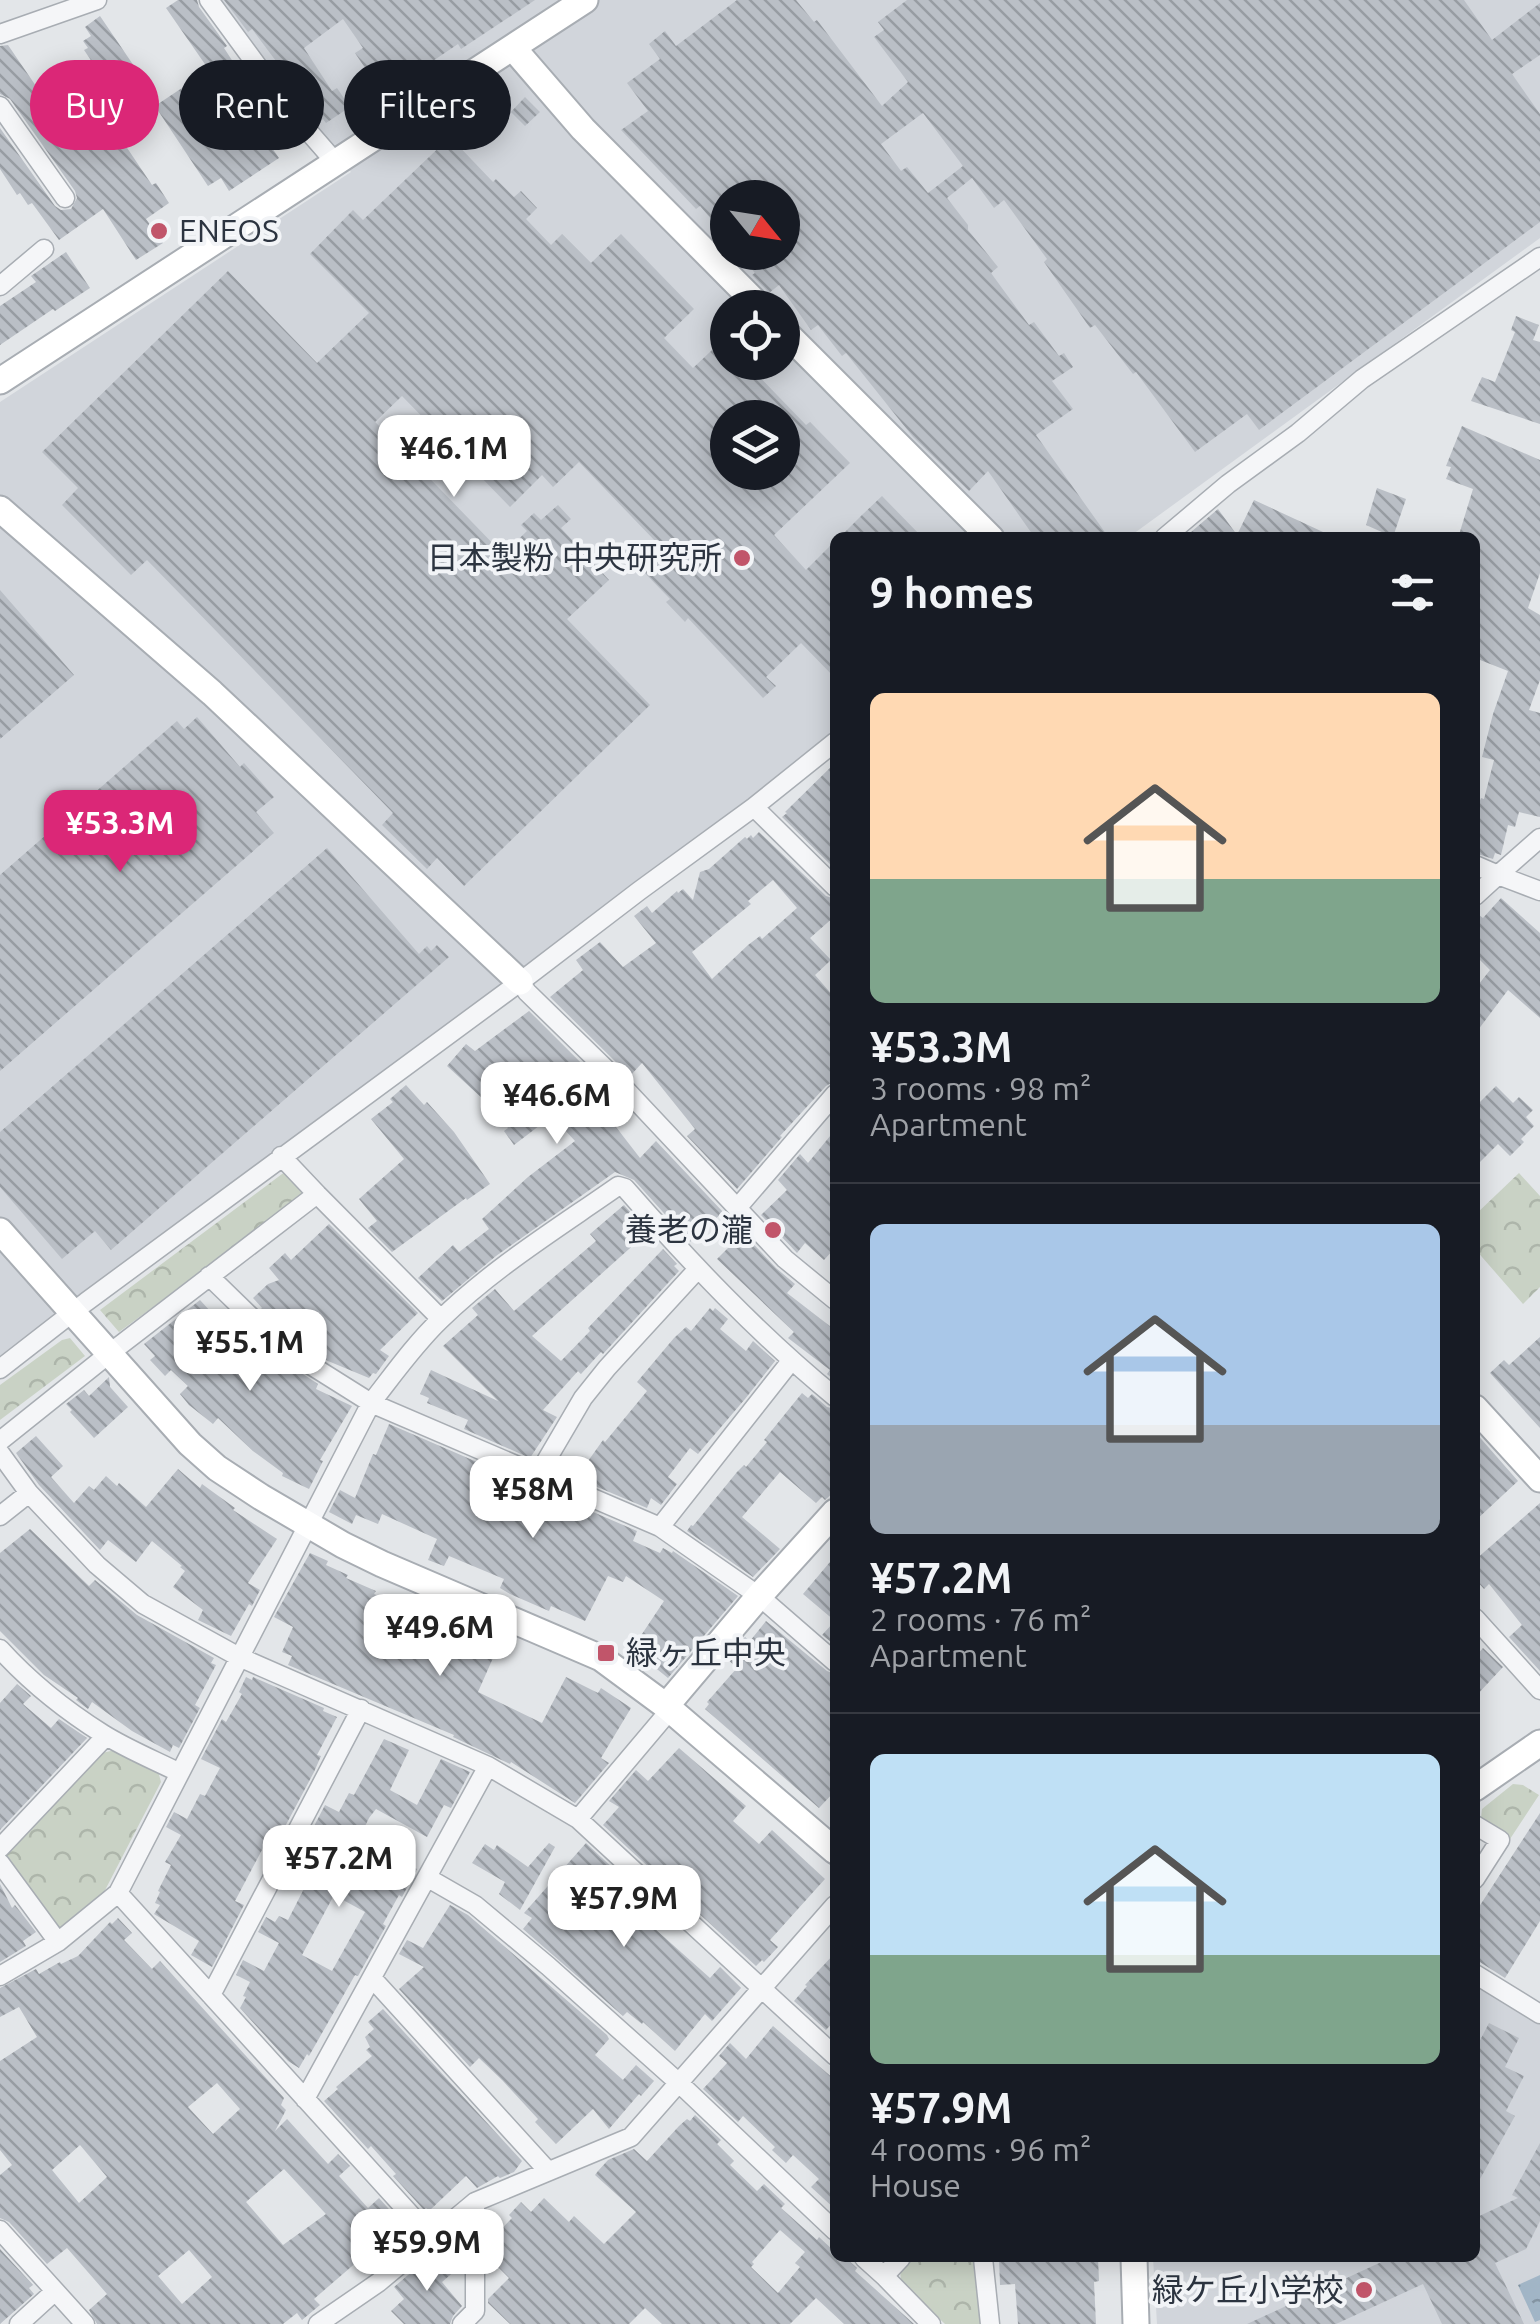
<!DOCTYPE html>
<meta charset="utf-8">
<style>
:root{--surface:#171b24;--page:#20242c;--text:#f1f3f6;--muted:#9ea1a6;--line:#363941;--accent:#db2777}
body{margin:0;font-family:Ubuntu,"Noto Sans JP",sans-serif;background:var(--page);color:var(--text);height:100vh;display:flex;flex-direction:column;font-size:38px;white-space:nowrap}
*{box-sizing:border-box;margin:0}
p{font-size:32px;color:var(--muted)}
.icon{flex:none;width:55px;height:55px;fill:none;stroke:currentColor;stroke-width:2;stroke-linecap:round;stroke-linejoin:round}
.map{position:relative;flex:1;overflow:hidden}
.side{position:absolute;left:830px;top:532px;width:650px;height:1730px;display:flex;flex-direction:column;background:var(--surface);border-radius:15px;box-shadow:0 5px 25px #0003}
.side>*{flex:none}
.guide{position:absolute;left:30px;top:60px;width:650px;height:90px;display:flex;gap:20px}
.needle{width:65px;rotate:120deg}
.fabs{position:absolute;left:710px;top:180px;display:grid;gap:20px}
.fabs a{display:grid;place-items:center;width:90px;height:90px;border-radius:50%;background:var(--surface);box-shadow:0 5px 25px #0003;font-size:50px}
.price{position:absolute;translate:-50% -85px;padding:0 22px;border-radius:20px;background:#fff;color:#222;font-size:32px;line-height:65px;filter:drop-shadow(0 2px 5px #0008)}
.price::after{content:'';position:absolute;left:50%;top:60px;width:30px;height:22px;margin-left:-15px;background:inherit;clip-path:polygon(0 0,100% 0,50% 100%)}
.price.current{background:var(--accent);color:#fff}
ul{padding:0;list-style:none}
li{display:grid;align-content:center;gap:20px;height:530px;padding:0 40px}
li+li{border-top:2px solid var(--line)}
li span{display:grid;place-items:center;height:310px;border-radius:15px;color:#555}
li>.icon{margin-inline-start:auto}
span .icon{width:180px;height:180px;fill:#fffc;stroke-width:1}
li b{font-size:42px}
h2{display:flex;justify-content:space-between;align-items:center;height:120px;padding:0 40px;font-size:42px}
.chip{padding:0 35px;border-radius:45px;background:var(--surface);box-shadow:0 5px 25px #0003;font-size:35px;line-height:90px}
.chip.current{background:var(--accent);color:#fff}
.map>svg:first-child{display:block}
.built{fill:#d1d5db;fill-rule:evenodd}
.park{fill:url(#park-crowns)}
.water{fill:url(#water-ripples)}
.building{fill:url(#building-back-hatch);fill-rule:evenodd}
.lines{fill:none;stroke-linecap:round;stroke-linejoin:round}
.street-casing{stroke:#a8adb3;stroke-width:21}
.secondary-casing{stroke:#a8adb3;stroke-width:29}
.street{stroke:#f5f6f8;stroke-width:18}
.secondary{stroke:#fff;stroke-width:25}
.poi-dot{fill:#c1556a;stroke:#f2f4f7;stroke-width:4}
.labels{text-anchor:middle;stroke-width:8;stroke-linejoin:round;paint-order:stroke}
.poi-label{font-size:32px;fill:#2c3440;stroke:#f2f4f7;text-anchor:end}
</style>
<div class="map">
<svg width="1540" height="2324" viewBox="0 0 1540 2324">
<defs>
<pattern id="park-crowns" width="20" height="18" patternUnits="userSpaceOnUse" patternTransform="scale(2.5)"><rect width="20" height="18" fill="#c9d2c5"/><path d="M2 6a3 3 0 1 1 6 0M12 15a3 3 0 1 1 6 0" fill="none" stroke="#adb5aa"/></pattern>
<pattern id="water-ripples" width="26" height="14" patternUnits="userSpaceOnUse" patternTransform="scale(2.5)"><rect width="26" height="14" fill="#a1b5c6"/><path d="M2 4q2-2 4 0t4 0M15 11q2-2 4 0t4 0" fill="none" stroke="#8394a2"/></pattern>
<pattern id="building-back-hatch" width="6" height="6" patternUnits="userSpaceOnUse" patternTransform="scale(2.5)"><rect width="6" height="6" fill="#babfc6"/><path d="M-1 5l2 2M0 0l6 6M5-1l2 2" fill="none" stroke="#979ca2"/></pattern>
</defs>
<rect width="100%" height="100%" fill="#e3e6e9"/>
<path class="built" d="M218 0H1540V238L1129 537 835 538V733L802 762 0 1358V402L351 172ZM728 198H782V252H728ZM728 308H782V362H728ZM728 418H782V472H728Z
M1475 1979 1540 2019V2324H1157L1153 2258H1475Z"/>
<path class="park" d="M286 1171 304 1187 303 1197 119 1332 100 1310Z
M1519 1173 1540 1196V1287L1523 1304 1475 1249V1215Z
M70 1338 85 1356 0 1420V1385L62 1340Z
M115 1750 158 1771 161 1782 102 1896 63 1930 57 1929 1 1860 102 1753Z
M1513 1784 1523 1785 1539 1795 1510 1839 1481 1818 1482 1809Z
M911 2258H976L981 2324H945L901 2282 900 2269Z"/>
<path class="water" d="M1540 2275V2320L1535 2322 1518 2285Z"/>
<path class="building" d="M178 0H197L199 7 227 46 224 48 282 137 270 145 279 158 229 191 221 178 208 186 155 106 209 70 166 8Z
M224 0H535L461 49 458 44 390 90 384 82 377 86 355 53 363 48 343 19 304 48 332 91 337 88 350 107 326 123 323 119 321 121 252 29 248 32Z
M737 0H796L814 22 817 20 882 106 908 82 874 37 884 30 878 22 907 0H1464L1492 40 1540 3V55L1512 74 1540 114V222L1259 430 1247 414 1195 452 1136 372 1133 374 1095 325 1090 328 1044 262 1047 259 1004 200 994 208 972 178 947 198 968 225V230L998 267 991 273 1029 325 1034 322 1059 356 1064 353 1073 367 1052 381 1073 409 1036 435 1109 538H1035L988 471 969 491 913 437 846 353 842 356 818 325 811 330 779 285 769 293 752 275 755 273 738 252H782V198H728V239L700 206 696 209 621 130 648 111 627 83 660 59 649 44 665 31 676 46ZM923 113 963 166 928 193 907 167 901 171 881 144Z
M100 16 153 94 126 112 84 50 88 48 83 41 91 36 85 27Z
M8 45 53 111 61 106 80 132 105 115 152 185 156 183 169 203 146 219 163 243 136 260 103 209 59 240 32 203 28 205 20 193 17 195 0 169V128L55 206 61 210 71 209 77 198 75 191 10 99 0 94V46Z
M525 97 540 112 525 126 511 112Z
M450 137 493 182 496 179 514 197 521 191 537 208 526 219 551 245 562 234 591 263 621 234 694 309 664 338 693 368 728 335V362H745L806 425 810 422 850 463 774 535 806 570 835 541V678L801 643 766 677 776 686 763 698 688 618 685 622 666 602 670 599 636 564 658 544 579 462 553 487 542 475 510 507 402 396 375 422 503 554 527 531 521 525 534 513 541 520 558 505 571 519 561 528 609 580 567 619 650 705 464 886 437 858 427 869 382 825 393 813 147 560 131 575 62 505 78 488 42 452 228 271 317 363 369 313 310 254 353 210 363 220ZM728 418H782V472H728Z
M66 252 90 288 55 311 53 309 0 345V306L36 282 31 276Z
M1516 316 1539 325 1533 340 1540 342V424L1471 401 1482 377 1495 382 1515 332 1511 330Z
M1462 426 1540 460V573L1528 608 1540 615V680L1529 710 1540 713V817L1519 812 1515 827 1508 825 1501 855 1495 853 1493 859 1475 853V812L1481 798 1484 799 1494 760 1482 757 1493 714 1508 671 1475 658V538H1458L1473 489 1446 479 1451 467 1446 466Z
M1377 488 1406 499 1393 537 1366 525Z
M882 496 923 538H839L862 515Z
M1254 500 1336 538H1184L1218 509 1237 535Z
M0 590 74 675 0 739Z
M197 717 240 767 244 763 274 797 256 812 274 833 0 1071V875L177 721 184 729Z
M835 763V869L782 817 787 813 785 812Z
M759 832 826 896 835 899V916L810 938 831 960 815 975 835 998V1081L826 1086 780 1136 782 1137 737 1189 687 1136 695 1129 642 1063 630 1076 550 997 583 970 576 960 600 942 623 967 656 943 634 916 647 906 652 913 677 891 678 893 683 889 693 900 700 872 709 869 745 837 747 839 751 835 753 838ZM773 880 797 908 762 939 760 936 748 945 712 979 692 952 751 904 748 901Z
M327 848 419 954 427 946 431 951 437 945 449 957 111 1250 95 1231 62 1259 0 1187V1132Z
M1501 898 1540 933V1018L1508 990 1475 1034V989L1490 970 1475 955V912L1483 918Z
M529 1011 616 1098 602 1109 640 1158 656 1141 723 1212 690 1242 634 1180 615 1172 496 1256 442 1301 418 1278 453 1245 459 1252 489 1229 482 1219 528 1177 575 1141 552 1116 514 1145 504 1131 508 1128 496 1111 447 1066 466 1044 475 1051Z
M406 1085 424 1105 427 1102 454 1132 490 1184 467 1200 466 1198 392 1252 368 1228 377 1221 359 1199 404 1159 371 1119 393 1102 390 1099Z
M1496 1086 1513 1103 1519 1097 1533 1110 1526 1117 1534 1126 1521 1139 1524 1142 1510 1156 1498 1144 1475 1167V1107Z
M835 1130V1248L824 1260 805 1243 797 1253 761 1215 787 1190 778 1180 800 1154 808 1163Z
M624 1205 648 1232 532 1336 561 1361 590 1331 588 1328 663 1249 677 1264 674 1266 679 1271 603 1354 601 1352 581 1374 578 1371 543 1410 557 1417 530 1458 464 1429 468 1420 427 1403 429 1398 420 1394 431 1370 498 1401 443 1346 478 1315 472 1308 495 1289 514 1311 596 1241 590 1234Z
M329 1224 418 1313 380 1350 389 1356 376 1374 373 1373 369 1378 328 1361 290 1337 261 1309 262 1308 253 1298 268 1284 279 1280 269 1268 285 1253 291 1260Z
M743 1233 776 1268 795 1284 787 1293 835 1330V1381L827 1374 830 1370 788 1338 794 1332 717 1259Z
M200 1300 233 1336 261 1360 268 1351 318 1384 316 1389 352 1406 320 1460 323 1461 309 1489 282 1476 283 1473 253 1451 218 1418 213 1424 189 1405 180 1394 188 1386 171 1370 165 1376 150 1360 155 1356 144 1344Z
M710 1308 713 1311 715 1308 728 1319 720 1329 746 1351 753 1341 775 1361 745 1399 698 1454 690 1448 668 1477 677 1484 661 1505 651 1498 647 1508 576 1478 603 1440 605 1442 647 1391 637 1382 674 1338 686 1327 691 1331Z
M1540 1337V1428L1490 1373 1504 1360 1509 1365Z
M109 1377 110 1387 128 1407 94 1438 70 1412 72 1410 66 1404 84 1390 89 1396Z
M802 1393 808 1398 812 1394 827 1407 835 1409V1491L825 1500 822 1497 816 1503 780 1472 742 1517 780 1549 753 1577 687 1531 691 1525 693 1526 737 1472 744 1465 746 1467 767 1442 764 1440Z
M389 1424 637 1531 633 1541 660 1553 663 1548 672 1553 673 1551 738 1596 668 1678 632 1649 664 1601 626 1576 623 1582 608 1576 585 1621 551 1606 549 1611 510 1594 500 1588 504 1579 449 1556 444 1566 428 1560 437 1539 382 1514 378 1524 356 1515 352 1524 329 1512 340 1490 355 1498 373 1454 376 1455Z
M1475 1432 1518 1481 1475 1521Z
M36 1436 63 1466 51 1477 74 1503 89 1486 94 1490 106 1476 117 1486 119 1483 146 1507 178 1469 200 1488 202 1484 235 1508 233 1510 277 1539 248 1583 260 1590 252 1606 249 1604 231 1636 198 1620 203 1610 173 1587 185 1571 180 1567 182 1566 152 1541 136 1562 108 1540 100 1550 39 1485 16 1453Z
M1540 1503V1671L1509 1637 1522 1625 1489 1584 1484 1589 1475 1579V1560Z
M30 1529 89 1586 95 1580 137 1615 214 1658 211 1663 216 1665 195 1705 200 1708 179 1748 173 1745 170 1752 132 1731 92 1702 88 1709 76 1700 78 1698 44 1675 0 1631V1553Z
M310 1553 328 1561 326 1565 348 1575 346 1578 376 1591 374 1594 419 1614 423 1604 450 1616 442 1635 493 1658 478 1692 542 1723 566 1677 598 1693 601 1688 631 1708 601 1758 609 1763 575 1803 511 1762 510 1764 453 1737 454 1735 288 1665 292 1656 282 1652 293 1627 274 1617Z
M835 1556V1645L822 1635 835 1621 803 1594Z
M766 1621 827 1671 835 1674V1791L819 1808 705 1709 709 1704 707 1702 737 1668 727 1659 745 1637 750 1641Z
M1483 1648 1503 1667 1475 1697V1657Z
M246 1677 252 1680 253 1677 324 1708 323 1711 337 1717 317 1755 321 1756 314 1772 271 1853 263 1848 235 1901 244 1905 212 1967 191 1955 199 1941 154 1914 160 1905 155 1903 160 1892 158 1891 171 1865 165 1862 181 1835 166 1827 174 1812 187 1819 200 1794 205 1796 220 1768 201 1759 222 1719 226 1722 242 1694 239 1692Z
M17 1684 31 1696 23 1704 51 1728 59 1719 87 1738 0 1830V1703Z
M384 1739 409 1750 390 1790 417 1805 441 1759 470 1772 451 1808 444 1805 427 1837 376 1809 369 1818 344 1869 373 1884 389 1853 417 1869 402 1897 399 1895 383 1924 386 1926 358 1976 355 1975 309 2056 307 2054 299 2068 288 2061 240 2008 246 1997 243 1996 250 1982 236 1975 243 1960 264 1971 279 1943 258 1932 266 1917 275 1922 279 1916 288 1920 314 1869 317 1871 333 1840 312 1830 325 1805 339 1812 349 1793 354 1795ZM334 1895 365 1912 332 1971 302 1955Z
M679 1748 746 1806 733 1821 759 1844 772 1830 825 1879 770 1940 778 1947 764 1962 762 1960 756 1966 603 1825 619 1807 609 1801 636 1770 648 1781Z
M1540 1813V1921L1505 1978 1475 1959V1913Z
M549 1843 555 1847 520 1910 499 1894 505 1882 472 1863 485 1844 494 1850 497 1845 528 1867Z
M586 1843 665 1917 654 1928 710 1978 720 1967 741 1988 712 2021 705 2014 675 2051 643 2022 642 2024 627 2012 623 2016 523 1929 532 1918 524 1913Z
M0 1884 12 1908 15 1905 36 1932 23 1941 26 1946 0 1962Z
M450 1905 468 1915 607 2035 609 2039 595 2055 623 2080 636 2065 654 2081 641 2096 639 2094 609 2129 593 2109 556 2144 535 2122 538 2119 502 2080 479 2058 470 2067 399 1989 424 1967 399 1954 407 1940 423 1948Z
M118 1918 132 1933 124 1940 152 1969 160 1961 284 2098 281 2105 286 2110 275 2131 287 2119 328 2164 338 2154 350 2166 339 2176 368 2208 379 2198 405 2227 401 2229 411 2239 378 2267 366 2254 314 2299 320 2305 302 2320 297 2313 283 2324H97L89 2310 107 2294 67 2248 47 2264 9 2222 0 2218V2175L12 2165 0 2150V2061L37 2037 19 2007 0 2017V1988L36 1969 39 1974 60 1962 61 1964 78 1956 110 1922 112 1924ZM217 2083 240 2109 213 2134 188 2107ZM80 2145 107 2177 79 2203 52 2170ZM284 2169 326 2214 283 2245 246 2202ZM189 2250 212 2277 182 2304 158 2276Z
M835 1953V2020L826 2030 794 2001 807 1986 805 1985Z
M383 2009 522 2161 514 2172 500 2178 498 2176 477 2188 466 2176 429 2211 426 2208 424 2210 393 2176 396 2174 371 2146 368 2149 324 2101 338 2089 336 2087 372 2056 366 2050 370 2047 365 2037 374 2029 368 2022Z
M1489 2023 1519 2038 1505 2067 1524 2076 1506 2111 1515 2116 1475 2188V2050Z
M773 2026 835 2080V2209L811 2187 819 2179 793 2155 786 2163 772 2150 775 2147 743 2116 738 2122 703 2089 727 2063 719 2056 730 2043 746 2059Z
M695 2115 721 2140 717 2144 734 2161 730 2165 757 2191 764 2184 785 2204 781 2208 817 2240 819 2237 835 2252V2258H846L857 2268 855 2271 914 2324H844L816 2298 790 2324H662L645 2308 629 2324H510L488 2303V2299L509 2278 488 2257V2243L512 2218 509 2215 521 2202 531 2212 544 2198 569 2222 574 2216 604 2244 636 2212 595 2175 598 2171 608 2160 634 2149 647 2161 679 2126 687 2119 690 2121ZM780 2230 805 2252 795 2263 800 2267 778 2293 751 2267 754 2264 752 2262Z
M1540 2143V2221L1526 2249 1495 2263 1524 2324H1442L1423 2284 1336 2324H1247L1390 2258H1475V2218L1518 2198 1512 2195Z
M0 2249 33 2285 29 2288 34 2294 0 2324Z
M436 2251 444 2259 447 2257 457 2269 442 2282 462 2306 453 2316 450 2324H404L391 2311 404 2299 394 2287Z
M999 2258H1048V2260L1098 2258 1099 2281 1094 2282 1096 2324H1018L1015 2284 1000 2285Z"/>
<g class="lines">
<g class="street-casing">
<path id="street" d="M209 0 289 109 336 163
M0 34 97 0
M0 106 65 198
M0 286 44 249
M1164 538 1228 484 1298 433 1362 379 1540 257
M754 807 835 887
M1475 865 1498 875 1540 838
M1475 896 1498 875 1540 891
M520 982 527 992 612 1075 785 1259 835 1300
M281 1156 317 1194
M738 1207 835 1094
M209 1276 282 1347 371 1403 660 1527 759 1596 835 1662
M0 1369 86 1302 520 982 639 891 754 807 835 742
M0 1441 110 1353 317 1194 441 1319
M0 1453 29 1493
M539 1473 583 1398 607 1368 697 1270
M0 1516 29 1493 97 1565 143 1604 239 1657 488 1766 578 1819 835 2056
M660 1527 791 1361
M1475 1618 1540 1690
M0 1649C30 1682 65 1710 103 1734 127 1749 154 1760 180 1773
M578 1819 670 1710
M1475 1825 1500 1840 1475 1879
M0 1848 106 1736
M0 1863 58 1942
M428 1878 475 1905 548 1966 679 2083 835 2231
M118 1893 431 2237
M1475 1974 1540 2014
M0 1976 58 1942 118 1893 371 1403C393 1375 414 1345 440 1320 493 1268 558 1228 618 1186L625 1188C690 1262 758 1334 835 1397
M372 1978 548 2171
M211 1995 361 1709
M305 2099 488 1766
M0 2230 85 2324
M864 2258 884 2276 901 2258
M983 2258 990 2324
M884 2276 931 2324
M19 2324 54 2292
M318 2324 379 2282 475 2202 631 2137 835 1905
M462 2324 475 2311V2202"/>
</g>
<g class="secondary-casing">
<path id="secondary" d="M513 48 583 129 761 308
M782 329 991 538
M0 381 585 0
M0 509 212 693 520 982
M0 1231 190 1444 217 1468 261 1497 343 1545 382 1564 601 1658 666 1706 835 1851
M1475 1408 1540 1479
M666 1706 759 1596 835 1512
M1475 1788 1540 1743
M1134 2258 1136 2324"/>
</g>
<use href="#street" class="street"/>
<use href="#secondary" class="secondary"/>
</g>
<g class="poi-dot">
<circle cx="159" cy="231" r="10"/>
<circle cx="742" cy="558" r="10"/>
<circle cx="773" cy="1230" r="10"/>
<rect x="596" y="1643" width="20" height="20" rx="5"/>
<circle cx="1364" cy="2290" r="10"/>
</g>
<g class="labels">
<g class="poi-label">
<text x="179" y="242" text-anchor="start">ENEOS</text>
<text x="722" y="569">日本製粉 中央研究所</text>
<text x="753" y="1241">養老の瀧</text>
<text x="626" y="1664" text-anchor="start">緑ヶ丘中央</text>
<text x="1344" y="2301">緑ケ丘小学校</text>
</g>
</g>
</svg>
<div class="fabs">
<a><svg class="needle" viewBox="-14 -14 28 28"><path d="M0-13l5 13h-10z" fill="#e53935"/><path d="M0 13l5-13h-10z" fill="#9ea1a6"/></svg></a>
<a><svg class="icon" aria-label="locate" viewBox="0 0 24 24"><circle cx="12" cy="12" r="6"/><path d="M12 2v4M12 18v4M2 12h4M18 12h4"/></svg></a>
<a><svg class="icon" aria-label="layers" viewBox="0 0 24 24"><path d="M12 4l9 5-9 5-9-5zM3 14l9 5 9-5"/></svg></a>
</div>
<b class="price" style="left:454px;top:500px">¥46.1M</b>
<b class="price current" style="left:120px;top:875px">¥53.3M</b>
<b class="price" style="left:557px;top:1147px">¥46.6M</b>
<b class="price" style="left:250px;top:1394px">¥55.1M</b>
<b class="price" style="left:533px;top:1541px">¥58M</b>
<b class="price" style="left:440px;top:1679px">¥49.6M</b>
<b class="price" style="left:339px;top:1910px">¥57.2M</b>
<b class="price" style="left:624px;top:1950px">¥57.9M</b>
<b class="price" style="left:427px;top:2294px">¥59.9M</b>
<div class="guide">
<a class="chip current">Buy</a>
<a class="chip">Rent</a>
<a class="chip">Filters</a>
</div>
<section class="side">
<h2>9 homes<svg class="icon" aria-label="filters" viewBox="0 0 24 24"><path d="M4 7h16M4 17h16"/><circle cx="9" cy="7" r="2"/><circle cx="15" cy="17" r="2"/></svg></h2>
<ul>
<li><span style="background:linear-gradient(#ffd9b3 60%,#7fa58c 0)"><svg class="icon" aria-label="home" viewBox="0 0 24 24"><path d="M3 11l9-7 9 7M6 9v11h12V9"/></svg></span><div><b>¥53.3M</b><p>3 rooms · 98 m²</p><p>Apartment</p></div></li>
<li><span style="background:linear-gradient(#a9c7e8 65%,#9aa5b1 0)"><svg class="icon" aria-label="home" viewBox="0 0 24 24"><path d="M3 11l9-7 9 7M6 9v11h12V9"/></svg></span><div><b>¥57.2M</b><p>2 rooms · 76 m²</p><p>Apartment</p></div></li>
<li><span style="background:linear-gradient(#bfe0f5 65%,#7fa58c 0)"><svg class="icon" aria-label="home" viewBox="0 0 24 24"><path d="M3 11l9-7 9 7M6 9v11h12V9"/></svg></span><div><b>¥57.9M</b><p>4 rooms · 96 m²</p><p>House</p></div></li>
</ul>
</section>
</div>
